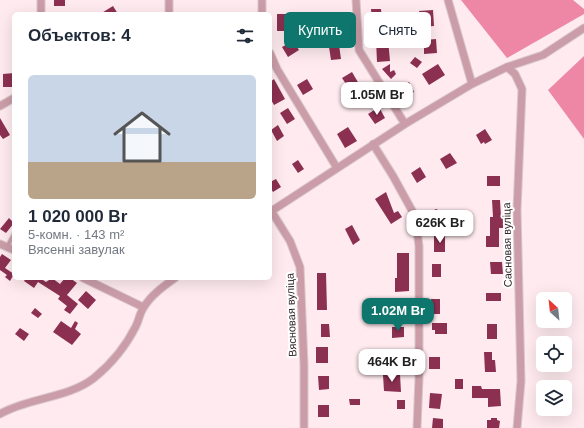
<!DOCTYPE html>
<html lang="ru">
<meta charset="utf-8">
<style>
:root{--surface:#fff;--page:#f2f2f3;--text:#1f2937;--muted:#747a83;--line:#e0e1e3;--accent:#0f766e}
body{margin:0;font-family:Helvetica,sans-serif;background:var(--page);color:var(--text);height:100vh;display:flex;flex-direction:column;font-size:15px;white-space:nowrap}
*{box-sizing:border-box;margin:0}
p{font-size:13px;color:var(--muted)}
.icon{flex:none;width:22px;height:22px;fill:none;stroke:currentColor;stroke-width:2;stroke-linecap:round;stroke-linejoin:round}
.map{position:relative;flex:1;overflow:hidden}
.drawer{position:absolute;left:12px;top:12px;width:260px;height:268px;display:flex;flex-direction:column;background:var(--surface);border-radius:6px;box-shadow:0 4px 16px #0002}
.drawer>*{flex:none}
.banner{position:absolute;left:284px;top:12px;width:240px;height:36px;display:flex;gap:8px}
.needle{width:26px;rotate:333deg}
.fabs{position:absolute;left:536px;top:292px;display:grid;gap:8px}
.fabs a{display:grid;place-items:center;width:36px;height:36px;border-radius:6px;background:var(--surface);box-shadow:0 4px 16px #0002;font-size:20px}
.price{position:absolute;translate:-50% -34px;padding:0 9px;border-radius:8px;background:#fff;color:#222;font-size:13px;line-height:26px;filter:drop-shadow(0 1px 2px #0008)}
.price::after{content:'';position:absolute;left:50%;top:24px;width:12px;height:9px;margin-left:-6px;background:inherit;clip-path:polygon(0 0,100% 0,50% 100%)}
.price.selected{background:var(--accent);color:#fff}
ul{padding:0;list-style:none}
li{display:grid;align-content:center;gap:8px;height:212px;padding:0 16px}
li+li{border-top:1px solid var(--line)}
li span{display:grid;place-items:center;height:124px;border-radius:6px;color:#555}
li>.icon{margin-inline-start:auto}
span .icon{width:72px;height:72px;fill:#fffc;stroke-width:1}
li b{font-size:17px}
h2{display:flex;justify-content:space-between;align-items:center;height:48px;padding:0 16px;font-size:17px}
.chip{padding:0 14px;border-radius:6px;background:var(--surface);box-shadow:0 4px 16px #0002;font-size:14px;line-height:36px}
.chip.selected{background:var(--accent);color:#fff}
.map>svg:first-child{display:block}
.forest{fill:#ed87a5}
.building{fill:#8c3051}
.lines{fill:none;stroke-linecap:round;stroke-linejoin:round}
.lane-casing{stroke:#d9c7cb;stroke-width:5.5}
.street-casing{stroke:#d9c7cb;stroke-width:9}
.lane{stroke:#cb9da8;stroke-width:3.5}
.street{stroke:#cb9da8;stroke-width:7}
.labels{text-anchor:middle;stroke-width:4;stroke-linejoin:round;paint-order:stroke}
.street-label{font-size:11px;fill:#322629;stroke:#fff}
</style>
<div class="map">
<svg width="584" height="428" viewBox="0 0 584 428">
<rect width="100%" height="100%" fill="#feeaef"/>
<path class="forest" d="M461 0H573L584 9V14L507 58Z
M584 56V139L548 90Z"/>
<path class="building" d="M54 0H65V6H54Z
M113 6 118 14H100Z
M371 9H381L382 21 372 22Z
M433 10 434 26 420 27 419 11Z
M277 14H290V31H277Z
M332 14H345V30H332Z
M388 39 390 61 377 62 376 40Z
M436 39 437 53 424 54V40Z
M293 41 299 50 288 57 282 47Z
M339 45 341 59 331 60 329 47Z
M415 57 422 62 417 68 410 63Z
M390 64V72L394 70 396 74 391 79 382 69Z
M438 64 445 75 429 85 422 74Z
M352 72 359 84 350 90 342 78Z
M14 73V87H3V74Z
M274 79 285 99 274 105 270 98V82Z
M307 79 313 89 303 95 297 85Z
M409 82 414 92 404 97 399 88Z
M379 107 385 118 375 124 368 114Z
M288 108 295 119 287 124 280 113Z
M0 118 10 135 3 139 0 135Z
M278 125 284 136 277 141 271 130Z
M348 127 357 141 345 148 337 134Z
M485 129 492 140 485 144 484 142 481 144 476 135Z
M450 153 457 163 446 169 440 159Z
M298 160 304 169 298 173 292 164Z
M420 167 426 177 417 183 411 173Z
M487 176H500V186H487Z
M276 179 281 187 273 192 270 187V182Z
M386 192 394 213 398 211 402 217 391 224 375 199Z
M492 200H500L501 217H503V228H499V247H486V236H490V217H493Z
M437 209 443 223 433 226 427 212Z
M9 218 14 223 6 233 0 229Z
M352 225 360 240 353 245 345 229Z
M434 235H445V252H434Z
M397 253H409V291L395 292V278H397Z
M2 254 11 260 5 268 14 274 10 281 5 277 7 275 0 270V257Z
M490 262H502L503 274H491Z
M432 264H441V277H432Z
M317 273H326L327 310H317Z
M26 278H40L46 282 52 278 60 284 65 278H70L77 283 67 295 78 304 70 314 64 310 67 306 58 299 60 296 38 282 34 288 24 281Z
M86 291 96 300 88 309 78 300Z
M486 293H501V301H486Z
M431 299H440V314H431Z
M401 300 404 317H392L391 307 394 306V301Z
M35 308 42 314 38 318 31 313Z
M61 321 71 328 75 321 78 323 75 329 81 334 72 345 53 332Z
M432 323H447V334H435V330H432Z
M321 324H329L330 337H321Z
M487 324H497V339H487Z
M392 327H404V337L392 338Z
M20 328 29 334 24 341 15 334Z
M316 347H328V363H316Z
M393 352H404V363H393Z
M484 352H492V360H495L496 372H485Z
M429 357H440V369H429Z
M400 374 401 392 384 391 383 375Z
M318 376H329V389L319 390Z
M455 379H463V389H455Z
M472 386H481L482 389H500L501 406 488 407V398H472Z
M430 393 442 394 440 409 429 408Z
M349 399H360V405H350Z
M397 400H405V409H397Z
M318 405H329V417H318Z
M433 418 443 419V428H432Z
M491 418H497V420L500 421 499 428H487V420H491Z"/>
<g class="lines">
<g class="lane-casing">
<path id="lane" d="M7 247 14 234"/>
</g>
<g class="street-casing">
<path id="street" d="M41 0V14
M356 0 359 50 405 124
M448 0 472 84
M169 14V0
M262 14V0
M270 53 277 69 337 168
M507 67 515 74 522 89 517 210 521 381 517 428
M0 106 14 98
M373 144 393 176 415 216 419 246V378L417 428
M270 209 290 241 300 267 304 365V428
M270 212 405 124 472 84 507 67 543 55 584 28
M0 244 14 250
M83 278 143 307
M0 414C27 398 69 398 94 378 110 365 126 346 136 326 139 320 140 312 144 307 151 295 164 286 175 278"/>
</g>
<use href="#lane" class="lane"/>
<use href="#street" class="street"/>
</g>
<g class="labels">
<g class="street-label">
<text transform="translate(507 245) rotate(-91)" y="4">Сасновая вуліца</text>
<text transform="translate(291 315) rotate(-92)" y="4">Вясновая вуліца</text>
</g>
</g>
</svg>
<div class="fabs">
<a><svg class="needle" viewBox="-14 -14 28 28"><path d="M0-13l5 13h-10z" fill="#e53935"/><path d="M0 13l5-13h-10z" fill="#747a83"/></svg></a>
<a><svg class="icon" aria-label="locate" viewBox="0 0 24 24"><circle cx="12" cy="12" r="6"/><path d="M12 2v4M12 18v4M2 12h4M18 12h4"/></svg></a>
<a><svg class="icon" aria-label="layers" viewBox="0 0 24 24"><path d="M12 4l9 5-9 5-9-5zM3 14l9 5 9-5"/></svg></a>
</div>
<b class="price" style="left:377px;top:116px">1.05M Br</b>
<b class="price" style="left:440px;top:244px">626K Br</b>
<b class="price selected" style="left:398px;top:332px">1.02M Br</b>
<b class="price" style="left:392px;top:383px">464K Br</b>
<div class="banner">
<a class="chip selected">Купить</a>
<a class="chip">Снять</a>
</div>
<section class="drawer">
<h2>Объектов: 4<svg class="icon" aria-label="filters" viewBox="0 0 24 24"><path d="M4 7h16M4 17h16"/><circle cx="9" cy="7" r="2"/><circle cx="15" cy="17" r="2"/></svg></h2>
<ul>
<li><span style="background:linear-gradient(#c9d6e8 70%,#b9a48a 0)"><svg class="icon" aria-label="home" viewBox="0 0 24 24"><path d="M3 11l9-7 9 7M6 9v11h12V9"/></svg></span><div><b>1 020 000 Br</b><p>5-комн. · 143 m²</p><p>Вясенні завулак</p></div></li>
</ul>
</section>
</div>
